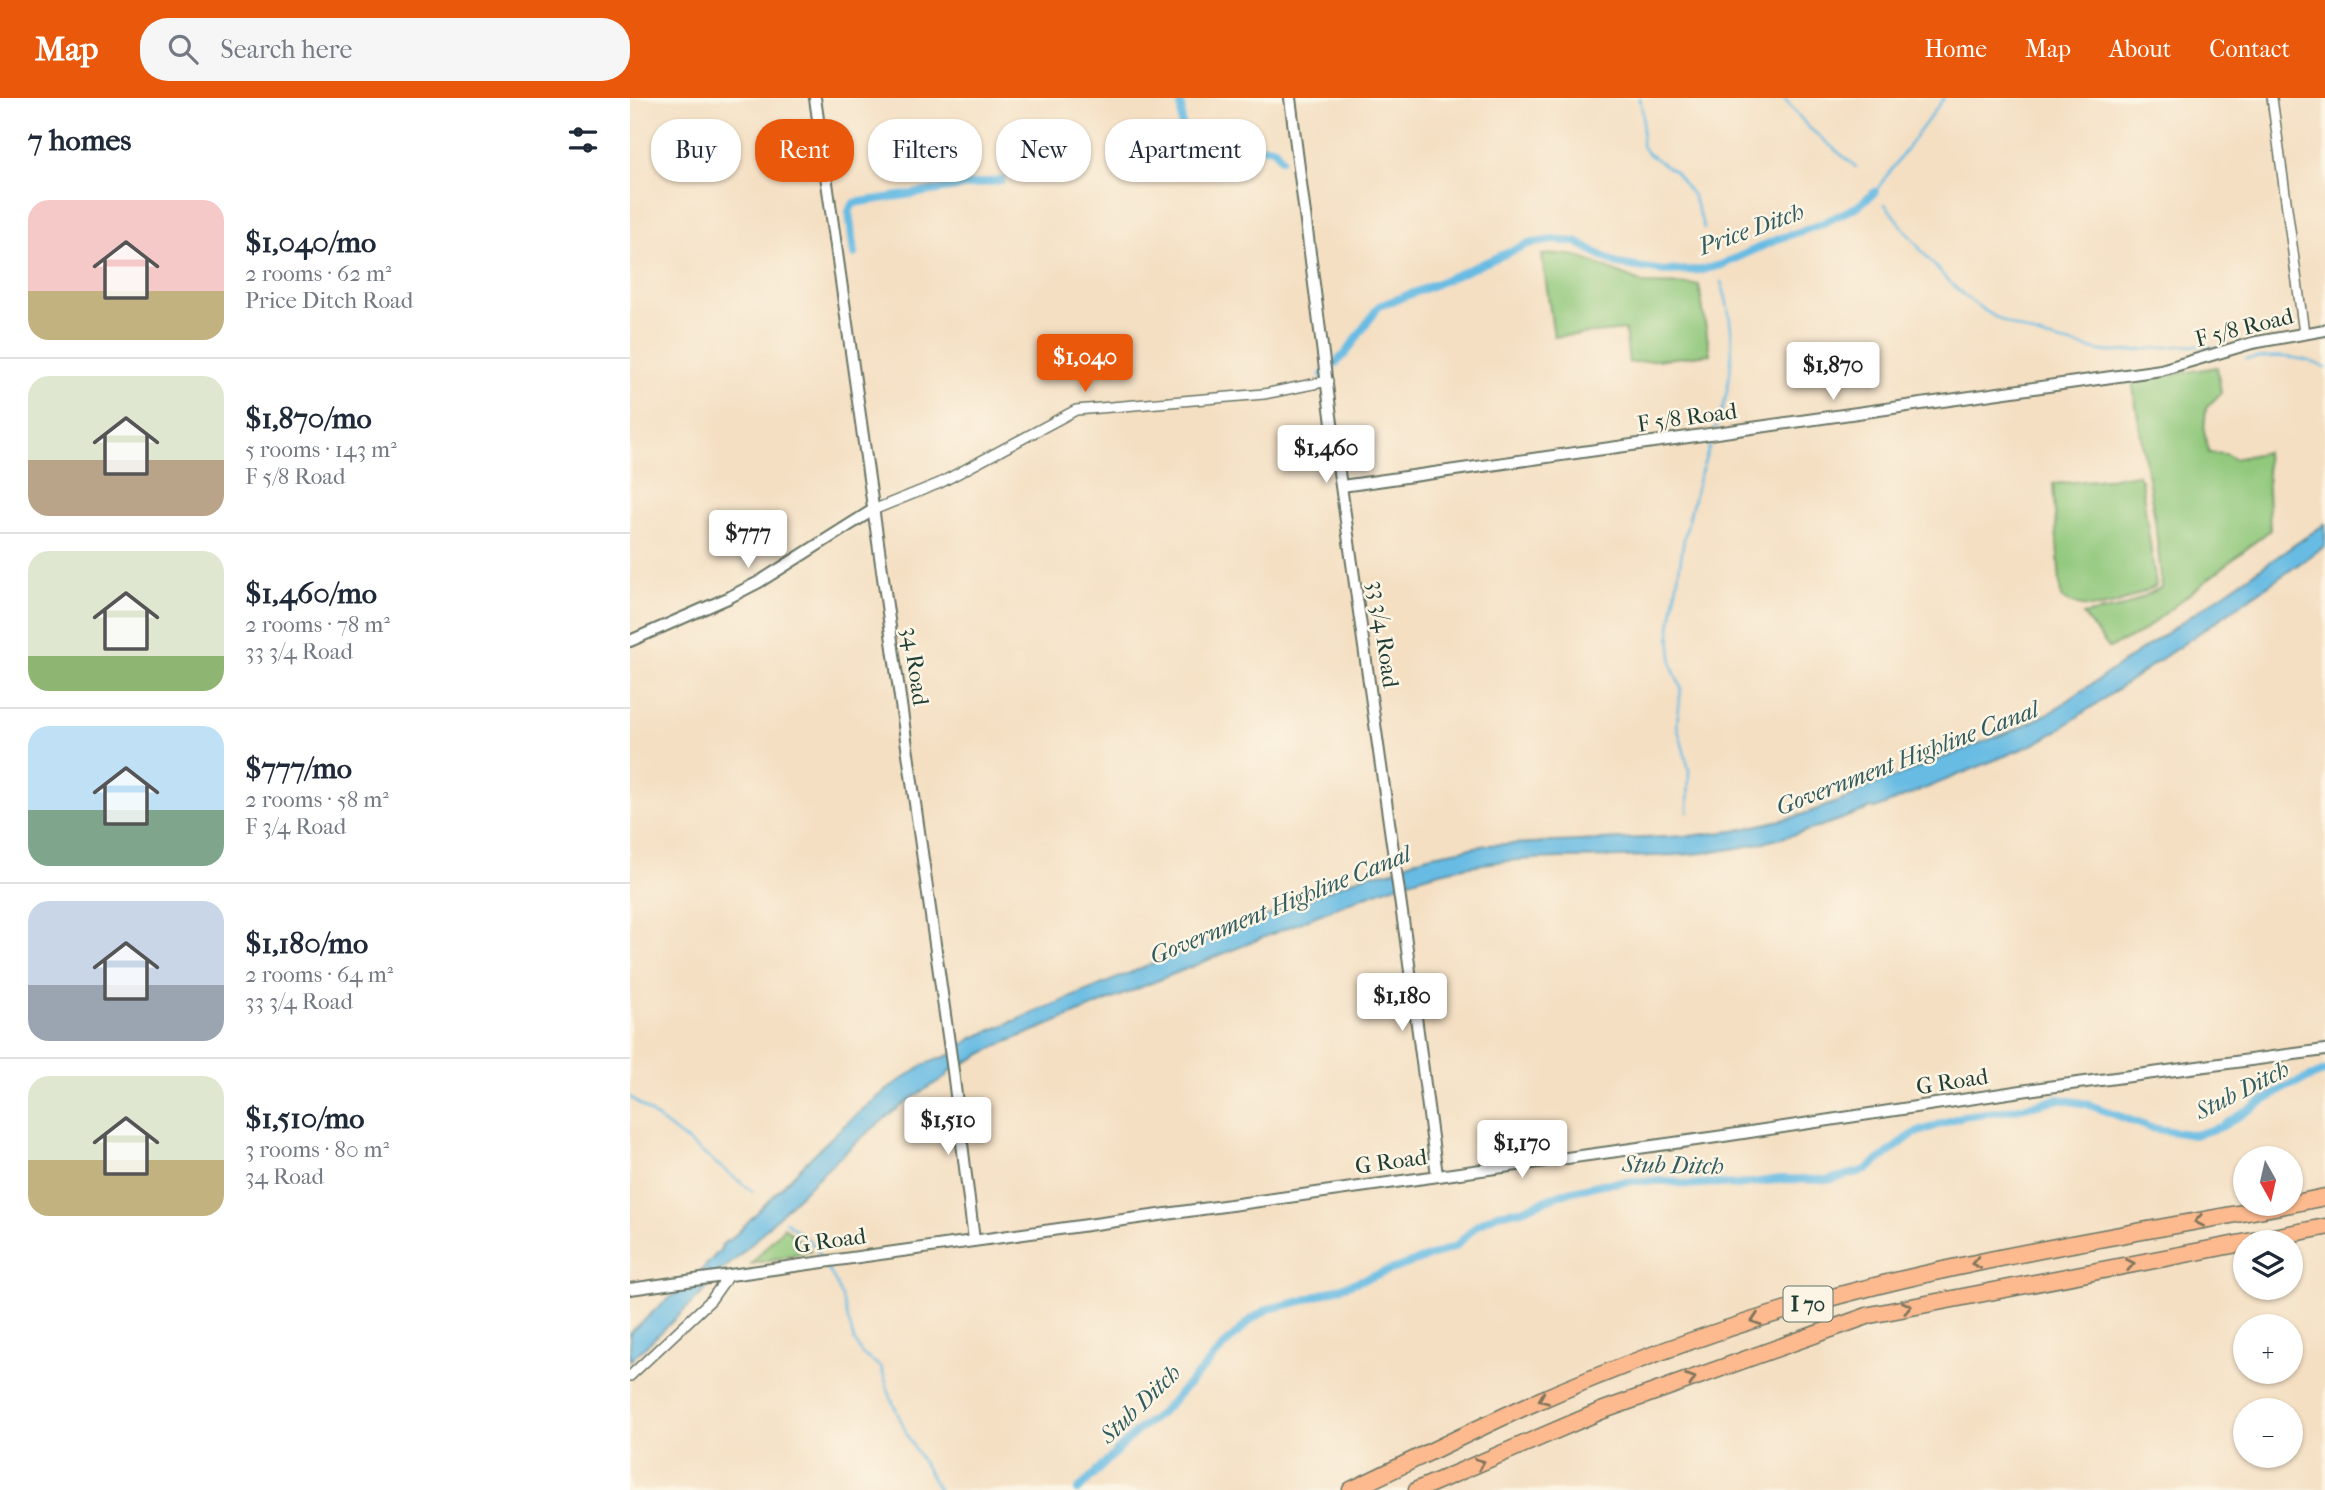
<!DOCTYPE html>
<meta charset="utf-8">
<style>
:root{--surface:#fff;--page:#f6f6f7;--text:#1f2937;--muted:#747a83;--line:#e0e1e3;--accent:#ea580c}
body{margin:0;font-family:"IM FELL French Canon",serif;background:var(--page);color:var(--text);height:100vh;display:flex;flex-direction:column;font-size:26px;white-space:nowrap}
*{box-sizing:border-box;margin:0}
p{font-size:23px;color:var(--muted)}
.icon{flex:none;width:38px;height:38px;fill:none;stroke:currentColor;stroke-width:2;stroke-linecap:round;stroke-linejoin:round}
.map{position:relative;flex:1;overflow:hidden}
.side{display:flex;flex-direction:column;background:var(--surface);width:630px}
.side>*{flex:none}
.banner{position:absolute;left:21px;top:21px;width:665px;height:63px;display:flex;gap:14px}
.needle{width:46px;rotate:172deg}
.fabs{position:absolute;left:1603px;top:1048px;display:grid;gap:14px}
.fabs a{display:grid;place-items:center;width:70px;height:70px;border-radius:50%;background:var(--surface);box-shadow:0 2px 5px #0004;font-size:35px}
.price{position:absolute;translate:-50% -60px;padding:0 16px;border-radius:7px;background:#fff;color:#222;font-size:23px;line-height:46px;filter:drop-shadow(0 2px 4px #0008)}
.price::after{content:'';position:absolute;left:50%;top:42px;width:21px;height:16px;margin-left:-10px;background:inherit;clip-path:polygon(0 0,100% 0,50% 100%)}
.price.current{background:var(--accent);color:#fff}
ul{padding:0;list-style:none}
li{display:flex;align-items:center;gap:21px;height:175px;padding:0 28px}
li+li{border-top:2px solid var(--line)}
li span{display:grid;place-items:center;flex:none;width:196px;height:140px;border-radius:21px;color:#555}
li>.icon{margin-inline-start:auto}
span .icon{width:84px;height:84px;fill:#fffc;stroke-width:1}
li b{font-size:30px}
h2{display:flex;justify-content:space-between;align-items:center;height:84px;padding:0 28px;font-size:30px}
.pill{padding:0 24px;border-radius:28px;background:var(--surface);box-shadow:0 2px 5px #0004;font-size:24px;line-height:63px}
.pill.current{background:var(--accent);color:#fff}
header{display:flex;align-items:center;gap:42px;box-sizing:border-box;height:98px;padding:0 35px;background:var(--accent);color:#fff}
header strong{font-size:33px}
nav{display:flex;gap:38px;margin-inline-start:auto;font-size:24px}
.search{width:490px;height:63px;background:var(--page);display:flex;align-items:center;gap:18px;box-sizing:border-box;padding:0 24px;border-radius:28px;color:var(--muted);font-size:26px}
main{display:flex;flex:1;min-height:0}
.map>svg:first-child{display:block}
.green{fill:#90c87b;stroke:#588258;stroke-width:2}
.water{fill:#67bbe3;stroke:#437c8c;stroke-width:2}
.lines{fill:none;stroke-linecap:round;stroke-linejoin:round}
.stream{stroke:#67bbe3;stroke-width:2.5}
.canal{stroke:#67bbe3;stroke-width:8}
.minor-casing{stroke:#6a7666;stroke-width:12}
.tertiary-casing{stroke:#6a7666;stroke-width:14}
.motorway-casing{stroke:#6a7666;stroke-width:19}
.minor{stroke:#fff;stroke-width:9}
.tertiary{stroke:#fff;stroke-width:10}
.motorway{stroke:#fcba8e;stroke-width:16}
.oneway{stroke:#82755c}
.labels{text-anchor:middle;stroke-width:5;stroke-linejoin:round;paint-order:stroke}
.shield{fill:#fcf5e5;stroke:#617469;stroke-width:2}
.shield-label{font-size:21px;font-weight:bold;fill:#1f3d34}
.street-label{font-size:23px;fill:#1f3d34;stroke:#fcf5e5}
.water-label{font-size:24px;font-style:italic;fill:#315c60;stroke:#fcf5e5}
</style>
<header>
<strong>Map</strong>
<div class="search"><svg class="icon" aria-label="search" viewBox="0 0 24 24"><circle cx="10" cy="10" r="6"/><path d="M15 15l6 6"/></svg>Search here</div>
<nav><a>Home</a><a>Map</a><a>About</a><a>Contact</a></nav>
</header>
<main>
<section class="side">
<h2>7 homes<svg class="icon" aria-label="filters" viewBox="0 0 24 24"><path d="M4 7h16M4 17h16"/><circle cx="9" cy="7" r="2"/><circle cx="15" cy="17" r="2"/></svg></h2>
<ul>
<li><span style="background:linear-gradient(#f6c9c9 65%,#c2b280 0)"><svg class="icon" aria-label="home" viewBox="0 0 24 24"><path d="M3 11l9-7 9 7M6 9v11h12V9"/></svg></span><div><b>$1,040/mo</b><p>2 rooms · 62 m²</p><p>Price Ditch Road</p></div></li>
<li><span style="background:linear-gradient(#dfe7d0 60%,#b9a48a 0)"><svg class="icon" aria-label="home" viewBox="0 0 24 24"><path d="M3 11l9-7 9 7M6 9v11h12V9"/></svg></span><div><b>$1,870/mo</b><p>5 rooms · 143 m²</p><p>F 5/8 Road</p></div></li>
<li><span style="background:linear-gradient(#dfe7d0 75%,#8fb573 0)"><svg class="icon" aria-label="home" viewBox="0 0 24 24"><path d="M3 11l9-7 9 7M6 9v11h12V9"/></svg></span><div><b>$1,460/mo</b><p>2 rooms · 78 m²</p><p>33 3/4 Road</p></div></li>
<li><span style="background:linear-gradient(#bfe0f5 60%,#7fa58c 0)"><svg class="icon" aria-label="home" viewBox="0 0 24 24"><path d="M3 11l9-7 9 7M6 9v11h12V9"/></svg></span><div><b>$777/mo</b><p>2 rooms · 58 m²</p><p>F 3/4 Road</p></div></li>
<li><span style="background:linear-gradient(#c9d6e8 60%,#9aa5b1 0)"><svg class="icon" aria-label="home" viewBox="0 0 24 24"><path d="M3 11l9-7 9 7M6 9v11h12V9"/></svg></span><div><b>$1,180/mo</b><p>2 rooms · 64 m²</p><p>33 3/4 Road</p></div></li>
<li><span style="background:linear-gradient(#dfe7d0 60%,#c2b280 0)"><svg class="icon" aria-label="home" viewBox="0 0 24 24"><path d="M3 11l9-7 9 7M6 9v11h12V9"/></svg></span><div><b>$1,510/mo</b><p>3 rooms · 80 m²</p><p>34 Road</p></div></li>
</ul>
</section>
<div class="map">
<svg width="1695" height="1392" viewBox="0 0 1695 1392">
<rect width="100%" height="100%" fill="#fcf5e5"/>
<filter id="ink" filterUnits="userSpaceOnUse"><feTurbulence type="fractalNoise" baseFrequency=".0143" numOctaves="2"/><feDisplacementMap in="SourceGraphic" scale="14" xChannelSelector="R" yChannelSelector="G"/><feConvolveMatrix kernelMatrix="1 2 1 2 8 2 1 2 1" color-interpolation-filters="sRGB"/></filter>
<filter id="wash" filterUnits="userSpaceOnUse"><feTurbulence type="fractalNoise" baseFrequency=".00686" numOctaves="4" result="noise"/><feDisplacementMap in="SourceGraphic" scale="28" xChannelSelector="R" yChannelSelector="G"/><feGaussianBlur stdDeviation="1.57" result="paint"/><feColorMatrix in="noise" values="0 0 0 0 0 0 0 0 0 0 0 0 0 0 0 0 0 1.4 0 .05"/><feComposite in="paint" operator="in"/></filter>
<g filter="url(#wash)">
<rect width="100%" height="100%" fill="#f4dfc2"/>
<path class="green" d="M928 156 947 158 1015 186 1069 187 1080 256 999 265 995 232 924 239 912 157Z
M1587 269 1591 295 1576 310 1574 333 1579 355 1595 356 1604 361 1636 354 1640 432 1509 536 1479 550 1453 517 1494 509 1532 489 1525 422 1502 283Z
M1507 376 1511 382 1526 488C1492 504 1466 520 1431 500L1423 386 1477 381Z
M154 1129 181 1153 121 1166Z"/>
<path class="water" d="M1695 426V448L1424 635 1404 646 1245 711 1241 710C1189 730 1138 747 1082 754 1007 763 929 755 853 766 813 771 774 784 735 798L367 948 318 974 317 978C238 1024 174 1093 110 1157 101 1167 80 1177 77 1191L0 1263V1235L34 1204 57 1188 92 1150 91 1148 97 1142 99 1143C159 1083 222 1009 296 966 306 961 315 960 325 955L327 951 343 940 738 776 760 774 784 762 802 757 857 747 1059 738 1104 733 1168 718 1224 698 1226 694 1389 630 1421 614Z"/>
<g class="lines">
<path class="stream" d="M1010 0 1013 17 1012 48 1017 55 1045 74 1063 98 1074 130
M1154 0 1178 29 1226 69
M1245 94 1314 0
M1255 106C1310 177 1342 225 1437 245 1451 248 1466 253 1480 254 1516 254 1550 243 1586 250
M1616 261C1642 258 1671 256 1695 270
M1085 332C1104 285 1108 232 1091 184
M1058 714 1059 672 1047 627 1051 590 1042 568 1040 530 1054 441 1069 380 1083 338
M0 999 123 1094
M155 1123 183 1146 192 1162
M195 1168 203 1179 211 1197 224 1242 232 1256 251 1269 261 1300 279 1341 309 1392"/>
<path class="canal" d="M551 0 553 60
M483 65 513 61H561L638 49 645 51 651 61
M224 156 219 113 224 105 372 82
M693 277 715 256 749 208 794 191 898 146 923 142 946 144 987 166 1034 173 1071 172 1091 167 1148 141 1189 127 1228 108 1245 94
M448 1392 508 1332 531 1315 597 1245 622 1221 638 1211 672 1203 809 1155 826 1148 847 1127 867 1116 892 1112 931 1096 972 1086 1004 1083H1039L1058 1087 1081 1085 1106 1087 1151 1081 1198 1082 1236 1072 1283 1036 1333 1018 1381 1012 1429 1001 1457 1006 1521 1030 1564 1037 1591 1029 1656 989 1695 973"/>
</g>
</g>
<g filter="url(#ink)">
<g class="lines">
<g class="minor-casing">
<path id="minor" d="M1642 0 1674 235
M243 412 310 385 446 312 634 296 698 283
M0 1278 81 1202 98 1178"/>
</g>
<g class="tertiary-casing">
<path id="tertiary" d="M185 0 323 973 344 1142
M660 0 701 318 775 836 807 1077
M712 388 1531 272 1622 245 1695 232
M0 543 98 500 129 484 243 412
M0 1191 1087 1039 1418 989 1695 952"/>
</g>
<g class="motorway-casing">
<path id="motorway" d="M1661 1106 1695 1099
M721 1392C780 1364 839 1334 899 1307 983 1270 1069 1238 1157 1212 1321 1163 1492 1138 1661 1106
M787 1392 971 1313 1240 1217 1695 1129"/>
</g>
<use href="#minor" class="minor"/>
<use href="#tertiary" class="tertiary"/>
<use href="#motorway" class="motorway"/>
</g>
<defs><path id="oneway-chevron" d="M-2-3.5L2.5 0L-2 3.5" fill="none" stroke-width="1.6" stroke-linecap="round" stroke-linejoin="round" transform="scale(1.75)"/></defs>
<g class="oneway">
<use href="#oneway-chevron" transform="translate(1569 1123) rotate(169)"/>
<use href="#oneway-chevron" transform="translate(1346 1165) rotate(169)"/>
<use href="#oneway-chevron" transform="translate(1500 1166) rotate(-11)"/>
<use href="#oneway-chevron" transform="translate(1277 1209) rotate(-12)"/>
<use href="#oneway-chevron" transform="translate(1126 1222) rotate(162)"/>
<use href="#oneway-chevron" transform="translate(1061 1281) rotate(-20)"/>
<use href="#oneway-chevron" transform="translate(913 1301) rotate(157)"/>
<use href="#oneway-chevron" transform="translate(850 1365) rotate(-23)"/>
</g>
</g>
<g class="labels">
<rect class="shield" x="1153.5" y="1188.5" width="49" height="35" rx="5"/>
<g class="shield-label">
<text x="1178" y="1213">I 70</text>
</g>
<g class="street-label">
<text transform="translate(1614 229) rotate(-14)" y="8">F 5/8 Road</text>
<text transform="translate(1057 319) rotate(-8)" y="8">F 5/8 Road</text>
<text transform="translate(754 536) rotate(82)" y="8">33 3/4 Road</text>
<text transform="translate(286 568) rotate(82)" y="8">34 Road</text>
<text transform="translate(1322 983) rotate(-9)" y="8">G Road</text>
<text transform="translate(761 1063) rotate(-8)" y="8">G Road</text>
<text transform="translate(200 1142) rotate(-8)" y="8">G Road</text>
</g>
<g class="water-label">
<text transform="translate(1121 131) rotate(-20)" y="8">Price Ditch</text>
<text transform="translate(1277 660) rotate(-21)" y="8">Government Highline Canal</text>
<text transform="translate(650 807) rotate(-22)" y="8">Government Highline Canal</text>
<text transform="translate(1612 992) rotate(-27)" y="8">Stub Ditch</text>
<text transform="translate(1043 1067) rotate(1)" y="8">Stub Ditch</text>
<text transform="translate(510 1306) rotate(-44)" y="8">Stub Ditch</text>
</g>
</g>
</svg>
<div class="fabs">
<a><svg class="needle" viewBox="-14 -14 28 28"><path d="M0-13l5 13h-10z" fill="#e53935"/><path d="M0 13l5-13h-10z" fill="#747a83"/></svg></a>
<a><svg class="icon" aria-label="layers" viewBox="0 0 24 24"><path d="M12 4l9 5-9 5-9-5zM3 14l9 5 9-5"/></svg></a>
<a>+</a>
<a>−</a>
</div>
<b class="price current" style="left:455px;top:296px">$1,040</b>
<b class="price" style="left:1203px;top:304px">$1,870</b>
<b class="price" style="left:696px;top:387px">$1,460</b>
<b class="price" style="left:118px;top:472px">$777</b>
<b class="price" style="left:772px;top:935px">$1,180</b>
<b class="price" style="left:318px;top:1059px">$1,510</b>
<b class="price" style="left:892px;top:1082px">$1,170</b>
<div class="banner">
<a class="pill">Buy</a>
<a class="pill current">Rent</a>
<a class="pill">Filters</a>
<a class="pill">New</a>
<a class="pill">Apartment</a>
</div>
</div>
</main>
